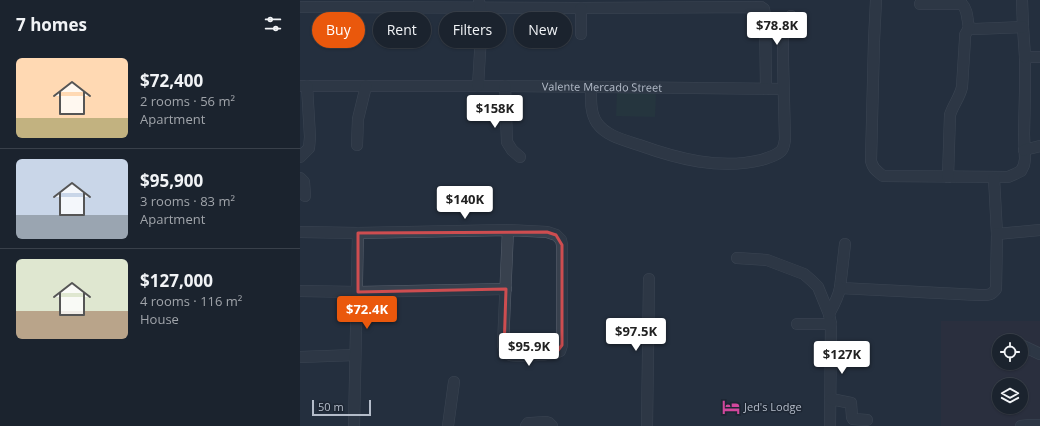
<!DOCTYPE html>
<meta charset="utf-8">
<style>
:root{--surface:#1b232e;--page:#282f3a;--text:#f1f3f6;--muted:#a0a4aa;--line:#39404a;--accent:#ea580c}
body{margin:0;font-family:"Open Sans",sans-serif;background:var(--page);color:var(--text);height:100vh;display:flex;flex-direction:column;font-size:15px;white-space:nowrap}
*{box-sizing:border-box;margin:0}
p{font-size:13px;color:var(--muted)}
.icon{flex:none;width:22px;height:22px;fill:none;stroke:currentColor;stroke-width:2;stroke-linecap:round;stroke-linejoin:round}
.map{position:relative;flex:1;overflow:hidden}
.drawer{display:flex;flex-direction:column;background:var(--surface);width:300px}
.drawer>*{flex:none}
.banner{position:absolute;left:12px;top:12px;width:380px;height:36px;display:flex;gap:8px}
.buttons{position:absolute;left:692px;top:334px;display:grid;gap:8px}
.buttons a{display:grid;place-items:center;width:36px;height:36px;border-radius:50%;background:var(--surface);box-shadow:0 1px 3px #0004,0 0 0 1px var(--line);font-size:20px}
.scale{position:absolute;left:12px;bottom:10px;width:59px;box-sizing:border-box;padding-left:4px;border:2px solid #b4bcc9;border-top:0;font-size:11px;line-height:14px;white-space:nowrap;color:#b4bcc9;-webkit-text-stroke:3px #1d2633;paint-order:stroke}
.price{position:absolute;translate:-50% -34px;padding:0 9px;border-radius:4px;background:#fff;color:#222;font-size:13px;line-height:26px;filter:drop-shadow(0 1px 2px #0008)}
.price::after{content:'';position:absolute;left:50%;top:24px;width:12px;height:9px;margin-left:-6px;background:inherit;clip-path:polygon(0 0,100% 0,50% 100%)}
.price.active{background:var(--accent);color:#fff}
ul{padding:0;list-style:none}
li{display:flex;align-items:center;gap:12px;height:100px;padding:0 16px}
li+li{border-top:1px solid var(--line)}
li span{display:grid;place-items:center;flex:none;width:112px;height:80px;border-radius:6px;color:#555}
li>.icon{margin-inline-start:auto}
span .icon{width:48px;height:48px;fill:#fffc;stroke-width:1}
li b{font-size:17px}
h2{display:flex;justify-content:space-between;align-items:center;height:48px;padding:0 16px;font-size:17px}
.tag{padding:0 14px;border-radius:18px;background:var(--surface);box-shadow:0 1px 3px #0004,0 0 0 1px var(--line);font-size:14px;line-height:36px}
.tag.active{background:var(--accent);color:#fff}
main{display:flex;flex:1;min-height:0}
.map>svg:first-child{display:block}
.medical{fill:#32303f;fill-rule:evenodd}
.green{fill:#263c3f}
.lines{fill:none;stroke-linecap:round;stroke-linejoin:round}
.minor-casing{stroke:#565f6c;stroke-width:12}
.minor{stroke:#38414e;stroke-width:11}
.marked{fill:none;stroke:#ce4d50;stroke-width:3;stroke-linejoin:round}
.labels{text-anchor:middle;stroke-width:3;stroke-linejoin:round;paint-order:stroke}
.street-label{font-size:11px;fill:#b4bcc9;stroke:#1d2633}
.poi-label{font-size:11px;fill:#b4bcc9;stroke:#1d2633;text-anchor:start}
</style>
<main>
<section class="drawer">
<h2>7 homes<svg class="icon" aria-label="filters" viewBox="0 0 24 24"><path d="M4 7h16M4 17h16"/><circle cx="9" cy="7" r="2"/><circle cx="15" cy="17" r="2"/></svg></h2>
<ul>
<li><span style="background:linear-gradient(#ffd9b3 75%,#c2b280 0)"><svg class="icon" aria-label="home" viewBox="0 0 24 24"><path d="M3 11l9-7 9 7M6 9v11h12V9"/></svg></span><div><b>$72,400</b><p>2 rooms · 56 m²</p><p>Apartment</p></div></li>
<li><span style="background:linear-gradient(#c9d6e8 70%,#9aa5b1 0)"><svg class="icon" aria-label="home" viewBox="0 0 24 24"><path d="M3 11l9-7 9 7M6 9v11h12V9"/></svg></span><div><b>$95,900</b><p>3 rooms · 83 m²</p><p>Apartment</p></div></li>
<li><span style="background:linear-gradient(#dfe7d0 65%,#b9a48a 0)"><svg class="icon" aria-label="home" viewBox="0 0 24 24"><path d="M3 11l9-7 9 7M6 9v11h12V9"/></svg></span><div><b>$127,000</b><p>4 rooms · 116 m²</p><p>House</p></div></li>
</ul>
</section>
<div class="map">
<svg width="740" height="426" viewBox="0 0 740 426">
<rect width="100%" height="100%" fill="#242f3e"/>
<path class="medical" d="M641 321H740V426H641ZM699 341H721V363H699ZM699 385H721V407H699Z"/>
<path class="green" d="M317 92 356 94 355 117 316 116Z"/>
<g class="lines">
<g class="minor-casing">
<g id="minor">
<path d="M576 0 574 41 571 161C573 169 577 171 583 176L708 177 715 174 721 171 724 165 725 159 724 134 725 92V57H740"/>
<path d="M722 0 723 27 725 57"/>
<path d="M620 4H662C668 10 667 19 669 28L675 29 723 27"/>
<path d="M0 7 281 8 461 7 464 9 465 15 466 89"/>
<path d="M281 8V34"/>
<path id="s1" d="M0 86H205L483 89"/>
<path d="M178 86 182 19 179 1"/>
<path d="M205 86 207 142 212 150 220 157"/>
<path d="M291 87C291 99 290 113 297 123 306 136 324 140 339 145 378 159 420 170 461 160 467 158 476 156 481 151 484 148 484 144 485 140L483 61V37L485 25 491 16"/>
<path d="M57 145 58 119 66 86"/>
<path d="M724 150 740 146"/>
<path d="M0 157 9 148 10 137 7 86"/>
<path d="M648 177 650 115C653 105 660 97 662 87L665 39V35L669 28"/>
<path d="M0 178 4 182 5 196"/>
<path d="M694 178 697 234"/>
<path d="M0 232 58 233 208 230 247 232 256 235 261 240 262 245V345L260 351C253 355 217 357 210 355 205 353 204 349 203 345L208 230"/>
<path d="M545 244 540 288 679 295C687 295 691 296 696 289L697 234 740 230"/>
<path d="M437 258 467 260 504 274 512 281 518 287 529 314 531 324 530 426"/>
<path d="M0 291 58 292 206 289"/>
<path d="M529 314C534 305 538 298 540 288"/>
<path d="M497 324H531"/>
<path d="M721 345 740 354"/>
<path d="M0 357 55 355"/>
<path d="M531 399 551 403 552 417 553 419 567 420"/>
<path d="M54 426C55 362 57 298 58 233"/>
<path d="M148 426 154 382"/>
<path d="M226 426 228 423H231L246 422 249 423 252 426"/>
<path d="M347 426 349 279"/>
<path d="M721 426 730 425H740"/>
</g>
</g>
<use href="#minor" class="minor"/>
</g>
<path d="M0 0H740V426H0ZM247 232 256 235 262 245V345L256 353 215 356 204 351 206 289 58 292V233Z" fill="#242f3e" fill-opacity=".55" fill-rule="evenodd"/>
<path class="marked" d="M247 232 256 235 262 245V345L256 353 215 356 204 351 206 289 58 292V233Z"/>
<defs>
<g id="hotel-bare" transform="scale(1.38)"><path d="M-6-4.5h1.5V1H6V5H4.5V3h-9V5H-6ZM-4 0a1.8 1.8 0 1 1 3.6 0ZM.5 0V-2.5h3Q6-2.5 6 0Z" fill="#d1479c" stroke="#1d2633" stroke-width="2.5" paint-order="stroke"/></g>
</defs>
<g fill-rule="evenodd">
<use href="#hotel-bare" x="431" y="407"/>
</g>
<g class="labels">
<g class="street-label">
<text dy="4" stroke="none"><textPath href="#s1" startOffset="302">Valente Mercado Street</textPath></text>
</g>
<g class="poi-label">
<text x="444" y="411">Jed's Lodge</text>
</g>
</g>
</svg>
<div class="buttons">
<a><svg class="icon" aria-label="locate" viewBox="0 0 24 24"><circle cx="12" cy="12" r="6"/><path d="M12 2v4M12 18v4M2 12h4M18 12h4"/></svg></a>
<a><svg class="icon" aria-label="layers" viewBox="0 0 24 24"><path d="M12 4l9 5-9 5-9-5zM3 14l9 5 9-5"/></svg></a>
</div>
<div class="scale">50 m</div>
<b class="price" style="left:477px;top:46px">$78.8K</b>
<b class="price" style="left:195px;top:129px">$158K</b>
<b class="price" style="left:165px;top:220px">$140K</b>
<b class="price active" style="left:67px;top:330px">$72.4K</b>
<b class="price" style="left:336px;top:352px">$97.5K</b>
<b class="price" style="left:229px;top:367px">$95.9K</b>
<b class="price" style="left:542px;top:375px">$127K</b>
<div class="banner">
<a class="tag active">Buy</a>
<a class="tag">Rent</a>
<a class="tag">Filters</a>
<a class="tag">New</a>
</div>
</div>
</main>
